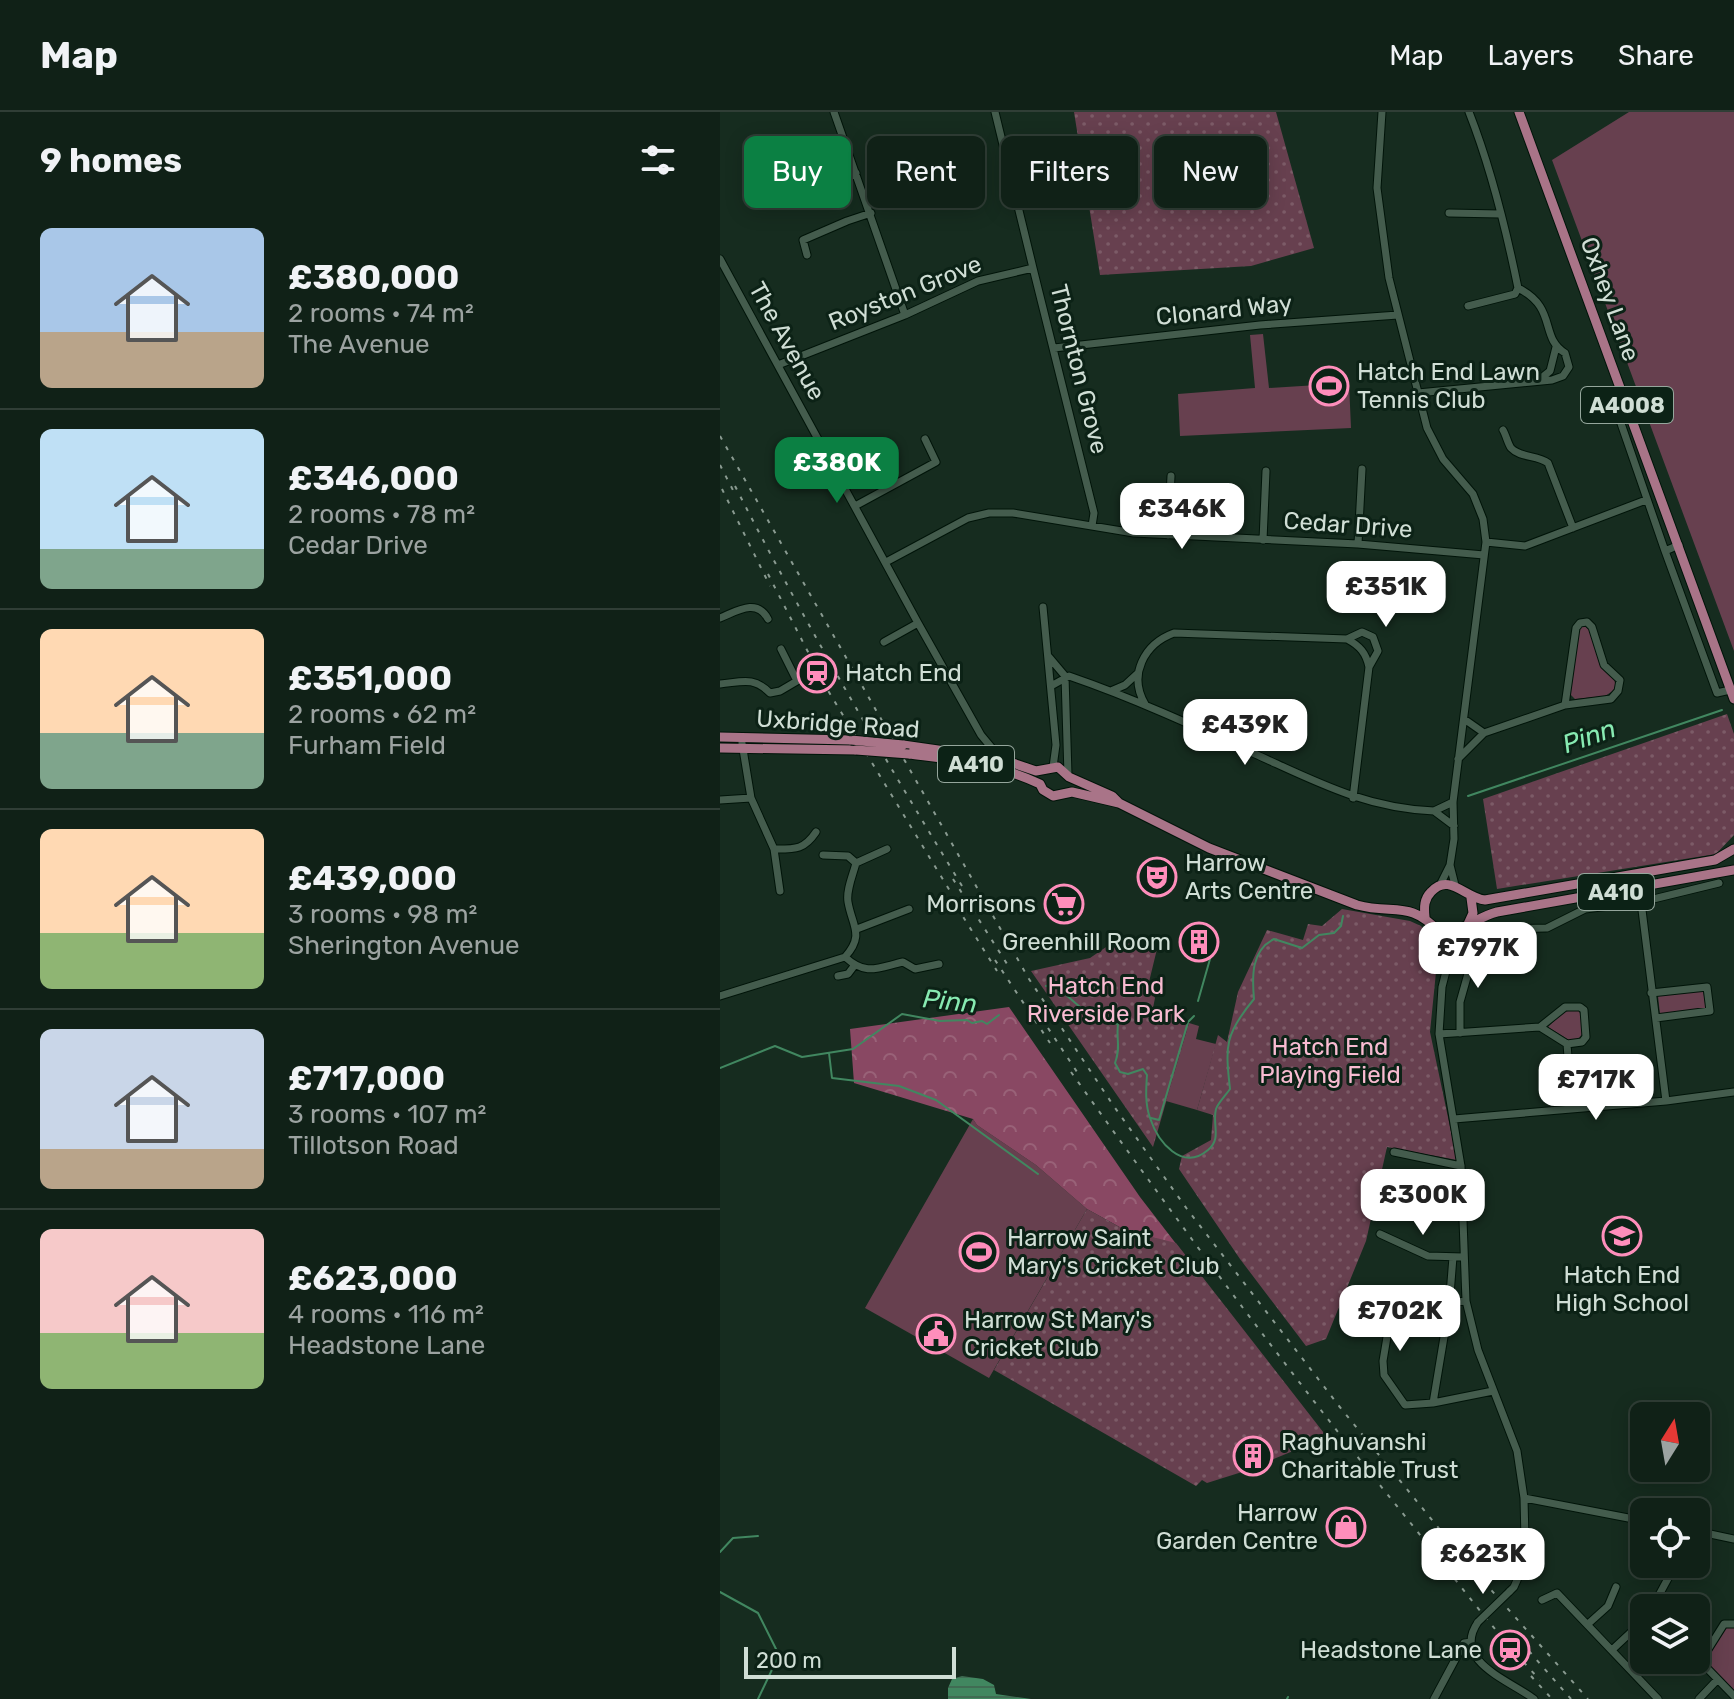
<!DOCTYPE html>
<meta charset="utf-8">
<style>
:root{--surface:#102117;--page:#1e2e24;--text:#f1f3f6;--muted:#9ca3a1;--line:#303e36;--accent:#0b8043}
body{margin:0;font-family:Rubik,sans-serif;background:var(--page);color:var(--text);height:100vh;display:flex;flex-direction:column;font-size:30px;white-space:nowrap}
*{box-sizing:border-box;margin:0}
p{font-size:26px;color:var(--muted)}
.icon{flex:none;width:44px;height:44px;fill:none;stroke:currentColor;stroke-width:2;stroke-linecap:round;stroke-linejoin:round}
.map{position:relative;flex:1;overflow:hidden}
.panel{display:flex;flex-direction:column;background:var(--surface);width:720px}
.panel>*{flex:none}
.hud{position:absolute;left:24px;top:24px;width:760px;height:72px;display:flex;gap:16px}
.needle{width:52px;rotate:11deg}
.controls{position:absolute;left:910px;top:1290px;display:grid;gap:16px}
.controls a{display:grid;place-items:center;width:80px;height:80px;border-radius:12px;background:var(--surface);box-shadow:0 4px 20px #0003,0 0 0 2px var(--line);font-size:40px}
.scale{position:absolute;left:24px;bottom:20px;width:212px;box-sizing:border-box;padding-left:8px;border:4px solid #d0ded5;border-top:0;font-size:22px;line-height:28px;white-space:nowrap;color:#d0ded5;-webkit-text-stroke:6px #0c2216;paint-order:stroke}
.price{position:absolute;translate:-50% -68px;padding:0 18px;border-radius:16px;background:#fff;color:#222;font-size:26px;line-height:52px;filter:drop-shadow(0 2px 4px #0008)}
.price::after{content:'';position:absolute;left:50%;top:48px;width:24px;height:18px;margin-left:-12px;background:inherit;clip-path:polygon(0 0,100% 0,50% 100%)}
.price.on{background:var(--accent);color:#fff}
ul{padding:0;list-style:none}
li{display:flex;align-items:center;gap:24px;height:200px;padding:0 40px}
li+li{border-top:2px solid var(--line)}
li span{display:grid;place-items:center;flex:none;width:224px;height:160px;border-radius:12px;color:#555}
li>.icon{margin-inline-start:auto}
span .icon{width:96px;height:96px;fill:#fffc;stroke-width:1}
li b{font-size:34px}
h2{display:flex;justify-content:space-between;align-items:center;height:96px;padding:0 40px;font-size:34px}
.chip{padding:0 28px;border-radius:12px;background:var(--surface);box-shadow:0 4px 20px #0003,0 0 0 2px var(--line);font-size:28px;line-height:72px}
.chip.on{background:var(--accent);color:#fff}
header{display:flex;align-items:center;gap:48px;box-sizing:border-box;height:112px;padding:0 40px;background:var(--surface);border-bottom:2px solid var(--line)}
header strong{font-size:38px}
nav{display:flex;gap:44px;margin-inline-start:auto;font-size:28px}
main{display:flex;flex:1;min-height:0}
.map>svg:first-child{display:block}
.green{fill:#67404f}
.forest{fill:url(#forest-crowns)}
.park{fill:url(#park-dots)}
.water{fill:url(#water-rules)}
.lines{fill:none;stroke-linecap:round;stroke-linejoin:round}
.stream{stroke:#418760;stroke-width:2}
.minor-casing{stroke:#011409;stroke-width:9}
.major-casing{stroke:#011409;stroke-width:11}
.minor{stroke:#445c4d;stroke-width:7}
.major{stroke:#a97488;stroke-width:9}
.rail{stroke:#8a9b91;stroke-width:2;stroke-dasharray:4 8;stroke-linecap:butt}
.minor-bridge-casing{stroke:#011409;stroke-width:9;stroke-linecap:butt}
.major-bridge-casing{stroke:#011409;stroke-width:11;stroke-linecap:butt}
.minor-bridge{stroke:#445c4d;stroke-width:7}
.major-bridge{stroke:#a97488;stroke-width:9}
.labels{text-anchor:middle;stroke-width:6;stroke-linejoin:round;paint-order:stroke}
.shield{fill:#0c2216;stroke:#95a69c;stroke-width:2}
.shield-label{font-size:22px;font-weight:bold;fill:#d0ded5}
.street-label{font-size:24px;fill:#d0ded5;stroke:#0c2216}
.poi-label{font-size:24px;fill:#d0ded5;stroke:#0c2216;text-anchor:start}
.park-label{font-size:24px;fill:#f8bbd1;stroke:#0c2216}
.water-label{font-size:26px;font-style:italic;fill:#87eab1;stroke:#0c2216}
</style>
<header>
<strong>Map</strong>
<nav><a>Map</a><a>Layers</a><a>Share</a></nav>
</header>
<main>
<section class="panel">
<h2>9 homes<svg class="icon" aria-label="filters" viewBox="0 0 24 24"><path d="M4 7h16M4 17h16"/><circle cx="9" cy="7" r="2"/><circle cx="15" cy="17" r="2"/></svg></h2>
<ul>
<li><span style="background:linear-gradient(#a9c7e8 65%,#b9a48a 0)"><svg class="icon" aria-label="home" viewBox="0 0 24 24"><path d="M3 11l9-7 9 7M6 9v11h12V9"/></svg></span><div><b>£380,000</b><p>2 rooms · 74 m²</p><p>The Avenue</p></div></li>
<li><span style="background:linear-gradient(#bfe0f5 75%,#7fa58c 0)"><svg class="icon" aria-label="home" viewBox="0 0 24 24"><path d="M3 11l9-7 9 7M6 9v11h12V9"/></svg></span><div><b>£346,000</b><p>2 rooms · 78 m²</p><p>Cedar Drive</p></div></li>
<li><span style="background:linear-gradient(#ffd9b3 65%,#7fa58c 0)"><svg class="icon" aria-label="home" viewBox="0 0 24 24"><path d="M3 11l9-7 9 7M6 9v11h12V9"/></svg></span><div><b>£351,000</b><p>2 rooms · 62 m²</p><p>Furham Field</p></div></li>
<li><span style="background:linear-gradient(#ffd9b3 65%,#8fb573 0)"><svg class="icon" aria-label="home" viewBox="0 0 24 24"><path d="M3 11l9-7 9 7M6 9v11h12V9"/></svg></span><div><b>£439,000</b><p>3 rooms · 98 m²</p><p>Sherington Avenue</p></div></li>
<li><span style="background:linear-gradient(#c9d6e8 75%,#b9a48a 0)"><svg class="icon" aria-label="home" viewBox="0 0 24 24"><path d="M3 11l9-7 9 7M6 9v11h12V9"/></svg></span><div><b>£717,000</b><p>3 rooms · 107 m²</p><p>Tillotson Road</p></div></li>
<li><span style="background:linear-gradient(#f6c9c9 65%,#8fb573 0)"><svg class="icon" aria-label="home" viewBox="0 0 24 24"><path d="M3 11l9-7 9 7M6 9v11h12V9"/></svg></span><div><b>£623,000</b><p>4 rooms · 116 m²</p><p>Headstone Lane</p></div></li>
</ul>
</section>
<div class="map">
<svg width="1014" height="1587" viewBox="0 0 1014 1587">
<defs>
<pattern id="forest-crowns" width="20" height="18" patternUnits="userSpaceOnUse" patternTransform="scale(2)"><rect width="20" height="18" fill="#894863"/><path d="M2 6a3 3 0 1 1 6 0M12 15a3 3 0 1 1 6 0" fill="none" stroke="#996278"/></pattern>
<pattern id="park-dots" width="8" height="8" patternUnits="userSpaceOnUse" patternTransform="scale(2)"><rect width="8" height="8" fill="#67404f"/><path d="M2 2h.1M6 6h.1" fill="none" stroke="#7c5b67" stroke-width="1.8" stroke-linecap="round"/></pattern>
<pattern id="water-rules" width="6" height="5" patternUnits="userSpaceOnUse" patternTransform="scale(2)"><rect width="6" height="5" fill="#418760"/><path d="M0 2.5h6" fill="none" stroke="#406c53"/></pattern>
</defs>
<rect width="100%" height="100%" fill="#162c1f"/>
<path class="green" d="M909 0H1014V539L832 48Z
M543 222 549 276 629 271 631 316 460 324 458 282 535 276 530 223Z
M863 513 870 518 894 566 896 577 885 584 855 587 850 582 858 518Z
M983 878 986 897 940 902 938 884Z
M851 898H858L862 905 863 921 858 927 849 928 828 915 842 901Z
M469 911 479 914 476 927 496 932 477 998 446 989Z
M253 1007 257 1013 316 1053 367 1097 269 1266 145 1196Z
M1005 1515H1014V1581L985 1549Z"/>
<path class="forest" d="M289 895 420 1085 467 1146 405 1118 367 1097 316 1053 257 1013 253 1007 134 971 130 917Z"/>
<path class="park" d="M354 0H556L594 136 531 154 380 163Z
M1007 602 1014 622V723L996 742 777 777 763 687Z
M622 797 690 809 701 814 715 830 717 850 710 920 737 1048 667 1035 646 1129 606 1227 586 1234 520 1147 459 1057 462 1044 491 1028 493 1003 477 998 498 923 507 930 518 880 547 818 583 828 588 812 602 814Z
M415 827 421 834 437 837 428 874 435 886 433 896 461 905 460 909 469 911 433 1035 311 859 370 846 392 831 406 833Z
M367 1097 405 1118 456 1131 607 1325 522 1360 487 1371 482 1368 476 1374 274 1258Z"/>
<path class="water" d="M242 1564 263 1567 274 1573 276 1582 311 1587H228V1576L232 1567Z"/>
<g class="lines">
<path class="stream" d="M748 684 1002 598
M326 874 338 876 360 895 376 899 385 910 398 912C396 928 401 935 395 951L400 960 408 962 423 957 427 963C426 977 425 992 430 1006 438 1030 462 1060 488 1038 502 1027 492 1012 496 997 498 991 506 983 510 977 505 933 505 922 534 887 532 865 531 838 554 827L582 836 599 823 614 821 621 814 623 804
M478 889 492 840
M109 941 112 966 179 974 216 988 318 1062
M0 956 55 934 82 945 133 937 182 902 220 909 247 908 252 911 262 909 267 912 279 903
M431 1006 439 1008 468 910 474 904
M0 1440 13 1426 38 1424
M0 1480 38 1501 59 1543 38 1587
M567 1587 568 1585"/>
<g class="minor-casing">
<path id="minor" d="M114 0 185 203
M662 0 657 76 669 166 707 316 723 347 753 382 763 407 766 430 733 690 734 727 730 753 735 773
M77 73 85 84 136 61
M729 101 780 102
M87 143 83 128 127 109 151 101
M0 147 198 511 261 623 281 647
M313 156 374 401 372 414
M748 194 795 182 798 176
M334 236 540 213 678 203
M58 253 185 203 258 169 313 156 275 0
M820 267 830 259 836 235
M698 281 832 268 843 264 849 255 845 241C819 225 838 196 798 176 786 117 771 56 749 0
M896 297 945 439 959 433
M783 318C786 323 788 332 791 336 800 346 818 343 828 351L853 416
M135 394 216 350 205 327
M448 423 451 364
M543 428 546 359
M766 430 805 434 926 388
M638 432 642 357
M945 439 997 581 1010 578
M166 450 248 406 269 401H293L414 421 638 432 764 443
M323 495 336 633 333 655
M0 506C17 499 37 486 48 507
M627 527 642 520 653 525 658 539 649 555
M164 530 198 511
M329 545 345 564 348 663
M0 572C22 570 33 564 50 581L60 579 77 569 61 537
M331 574 349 564C413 586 474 614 535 642 597 670 645 696 714 699
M391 579 405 573 418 561
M425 592C408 563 424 532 454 521L627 527C640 534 646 541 649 555L633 686
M744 607 764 621
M22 631 31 686 54 737 60 779
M738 647 764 621 845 593 856 516 860 511 867 510 872 515 884 553 900 568 898 579 891 587 845 593
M0 688 31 686
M733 690 714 699 734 714
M54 737C75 737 84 738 96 720
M103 743 128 744 136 751
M720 773 730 753
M921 790 946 989
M137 817 189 797
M719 820 722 825 726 850
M736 820 722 875 719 922 741 1054 746 1189 758 1238 797 1339 804 1386 805 1428 801 1459 794 1475 789 1480
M125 845C145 823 132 814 128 790 126 778 133 763 136 751L167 737
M125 845C146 864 157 856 183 850L195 857 219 852
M118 864 128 862 134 854
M931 881 987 875 990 899 936 906
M0 884 125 845
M820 915 845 895H860L864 898 866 925 862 930 847 932
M740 921V890L753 844 763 830 776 821 789 817 827 816 865 797 921 790 999 771
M719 922 820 915 847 932 852 997
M734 1007 946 989 1014 980
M674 1040 741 1054
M660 1122 708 1144 743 1145
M673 1189 663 1249 664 1263 685 1293 713 1291 773 1279
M729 1195 733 1145
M643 1207 669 1212
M713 1291 729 1195 735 1190 746 1189
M804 1386 924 1409
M976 1419 1014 1427
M822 1488 837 1481 938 1587
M932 1496 952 1459 953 1452
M758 1510C731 1549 789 1568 814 1587
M868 1512 888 1494 896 1475
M1014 1512H1004L982 1547 983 1552 1014 1584
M893 1537 924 1508
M714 1587 744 1531 751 1530
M979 1587 997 1568"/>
</g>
<g class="major-casing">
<path id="major" d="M799 0 1014 587
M0 625 131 628
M183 633 281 647 316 659 338 655 349 665 392 684 399 691 489 736 637 793C674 803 690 788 719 820 742 822 756 805 777 800L1014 758
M0 636 136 638
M189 642C234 648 279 652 320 672L323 678 333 684 352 680 399 691
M705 805C704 795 704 787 711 780 729 760 745 786 765 788L995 748 1014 737
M748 812 753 801 751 786"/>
</g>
<use href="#minor" class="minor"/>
<use href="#major" class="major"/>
<path class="rail" d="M0 324 309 867 393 993 467 1097 619 1294 748 1452 868 1587
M0 353 16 384
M15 374C85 511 162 643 242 774
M2 377 50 474
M48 462 107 577 233 784
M233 767 289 855
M237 795 277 859
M275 848 330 931
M328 916 361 966
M351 960C460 1113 571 1264 689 1409 732 1463 773 1518 820 1568
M801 1530 851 1587
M811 1564 832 1587"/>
<g class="minor-bridge-casing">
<path id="minor-bridge" d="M758 1510 789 1480"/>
</g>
<g class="major-bridge-casing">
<path id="major-bridge" d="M131 628 183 633
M136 638 189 642"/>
</g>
<use href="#minor-bridge" class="minor-bridge"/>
<use href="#major-bridge" class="major-bridge"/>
</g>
<defs>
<g id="stadium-ring" transform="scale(2)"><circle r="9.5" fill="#0c2216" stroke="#fe8ebb" stroke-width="1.5"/><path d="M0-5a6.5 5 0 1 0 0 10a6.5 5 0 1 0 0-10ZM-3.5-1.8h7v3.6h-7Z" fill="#fe8ebb"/></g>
<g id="station-ring" transform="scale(2)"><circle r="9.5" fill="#0c2216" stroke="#fe8ebb" stroke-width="1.5"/><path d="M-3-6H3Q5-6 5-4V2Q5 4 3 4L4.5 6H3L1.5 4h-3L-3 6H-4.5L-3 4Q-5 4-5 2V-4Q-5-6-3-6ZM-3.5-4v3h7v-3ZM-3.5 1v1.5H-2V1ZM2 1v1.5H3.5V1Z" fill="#fe8ebb"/></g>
<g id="theatre-ring" transform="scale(2)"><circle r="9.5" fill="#0c2216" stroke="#fe8ebb" stroke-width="1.5"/><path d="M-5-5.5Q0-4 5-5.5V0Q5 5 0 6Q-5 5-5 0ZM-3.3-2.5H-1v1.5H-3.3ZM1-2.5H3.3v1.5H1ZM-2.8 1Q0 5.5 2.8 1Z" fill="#fe8ebb"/></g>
<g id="supermarket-ring" transform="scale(2)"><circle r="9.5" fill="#0c2216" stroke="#fe8ebb" stroke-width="1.5"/><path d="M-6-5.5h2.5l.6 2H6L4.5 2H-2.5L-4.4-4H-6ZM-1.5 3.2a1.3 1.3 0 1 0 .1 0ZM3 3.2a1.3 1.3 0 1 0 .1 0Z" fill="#fe8ebb"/></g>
<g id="building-ring" transform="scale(2)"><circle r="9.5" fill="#0c2216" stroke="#fe8ebb" stroke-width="1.5"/><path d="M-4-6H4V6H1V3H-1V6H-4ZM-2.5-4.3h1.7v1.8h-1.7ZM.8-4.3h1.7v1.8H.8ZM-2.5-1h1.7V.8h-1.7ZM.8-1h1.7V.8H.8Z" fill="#fe8ebb"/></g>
<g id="school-ring" transform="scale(2)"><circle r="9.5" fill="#0c2216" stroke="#fe8ebb" stroke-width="1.5"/><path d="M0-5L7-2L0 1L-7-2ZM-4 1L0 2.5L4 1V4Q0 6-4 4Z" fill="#fe8ebb"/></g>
<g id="civic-ring" transform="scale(2)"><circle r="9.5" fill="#0c2216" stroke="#fe8ebb" stroke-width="1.5"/><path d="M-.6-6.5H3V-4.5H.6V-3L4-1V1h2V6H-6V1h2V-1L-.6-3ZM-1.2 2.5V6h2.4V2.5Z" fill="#fe8ebb"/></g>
<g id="shop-ring" transform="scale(2)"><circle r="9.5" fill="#0c2216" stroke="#fe8ebb" stroke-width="1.5"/><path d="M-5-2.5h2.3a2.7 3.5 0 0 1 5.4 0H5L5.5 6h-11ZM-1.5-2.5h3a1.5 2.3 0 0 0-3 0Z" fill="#fe8ebb"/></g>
</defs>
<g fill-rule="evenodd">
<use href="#stadium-ring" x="609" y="274"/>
<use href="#station-ring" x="97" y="561"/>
<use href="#theatre-ring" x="437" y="765"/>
<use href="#supermarket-ring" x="344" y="792"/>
<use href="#building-ring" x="479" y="830"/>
<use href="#school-ring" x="902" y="1124"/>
<use href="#stadium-ring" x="259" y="1140"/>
<use href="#civic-ring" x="216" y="1222"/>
<use href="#building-ring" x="533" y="1344"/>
<use href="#shop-ring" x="626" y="1415"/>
<use href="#station-ring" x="790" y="1538"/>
</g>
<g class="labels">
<g class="shield">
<rect x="861" y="275" width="92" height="36" rx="6"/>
<rect x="218" y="634" width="76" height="36" rx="6"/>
<rect x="858" y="762" width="76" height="36" rx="6"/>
</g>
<g class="shield-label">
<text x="907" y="301">A4008</text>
<text x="256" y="660">A410</text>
<text x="896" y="788">A410</text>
</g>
<g class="street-label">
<text transform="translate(185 181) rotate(-22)" y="8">Royston Grove</text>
<text transform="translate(890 187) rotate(70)" y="8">Oxhey Lane</text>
<text transform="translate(504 198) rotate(-6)" y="8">Clonard Way</text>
<text transform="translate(67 229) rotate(61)" y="8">The Avenue</text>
<text transform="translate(359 257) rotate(76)" y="8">Thornton Grove</text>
<text transform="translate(628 413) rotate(4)" y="8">Cedar Drive</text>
<text transform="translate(118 612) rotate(4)" y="8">Uxbridge Road</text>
</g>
<g class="poi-label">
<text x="637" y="268">Hatch End Lawn<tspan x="637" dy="28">Tennis Club</tspan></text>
<text x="125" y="569">Hatch End</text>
<text x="465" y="759">Harrow<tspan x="465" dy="28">Arts Centre</tspan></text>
<text x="316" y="800" text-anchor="end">Morrisons</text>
<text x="451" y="838" text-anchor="end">Greenhill Room</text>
<text x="287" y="1134">Harrow Saint<tspan x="287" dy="28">Mary's Cricket Club</tspan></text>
<text x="902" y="1171" text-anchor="middle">Hatch End<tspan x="902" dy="28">High School</tspan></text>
<text x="244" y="1216">Harrow St Mary's<tspan x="244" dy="28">Cricket Club</tspan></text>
<text x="561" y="1338">Raghuvanshi<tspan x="561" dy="28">Charitable Trust</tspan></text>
<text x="598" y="1409" text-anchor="end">Harrow<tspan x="598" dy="28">Garden Centre</tspan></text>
<text x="762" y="1546" text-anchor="end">Headstone Lane</text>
</g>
<g class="park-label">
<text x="386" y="882">Hatch End<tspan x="386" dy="28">Riverside Park</tspan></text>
<text x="610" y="943">Hatch End<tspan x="610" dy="28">Playing Field</tspan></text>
</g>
<g class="water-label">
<text transform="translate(869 624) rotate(-19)" y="9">Pinn</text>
<text transform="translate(230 889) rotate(6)" y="9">Pinn</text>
</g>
</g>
</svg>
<div class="controls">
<a><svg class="needle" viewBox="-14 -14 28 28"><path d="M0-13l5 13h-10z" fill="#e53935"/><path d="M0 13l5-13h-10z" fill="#9ca3a1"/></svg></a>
<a><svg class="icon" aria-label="locate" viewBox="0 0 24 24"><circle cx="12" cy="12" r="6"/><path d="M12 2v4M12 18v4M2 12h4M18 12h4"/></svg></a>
<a><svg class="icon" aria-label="layers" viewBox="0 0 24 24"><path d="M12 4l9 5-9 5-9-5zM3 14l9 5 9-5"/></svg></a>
</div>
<div class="scale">200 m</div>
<b class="price on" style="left:117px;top:393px">£380K</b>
<b class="price" style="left:462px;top:439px">£346K</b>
<b class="price" style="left:666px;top:517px">£351K</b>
<b class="price" style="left:525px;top:655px">£439K</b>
<b class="price" style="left:758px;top:878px">£797K</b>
<b class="price" style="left:876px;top:1010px">£717K</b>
<b class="price" style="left:703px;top:1125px">£300K</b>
<b class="price" style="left:680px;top:1241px">£702K</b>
<b class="price" style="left:763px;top:1484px">£623K</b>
<div class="hud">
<a class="chip on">Buy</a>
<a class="chip">Rent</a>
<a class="chip">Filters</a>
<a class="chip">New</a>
</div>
</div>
</main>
